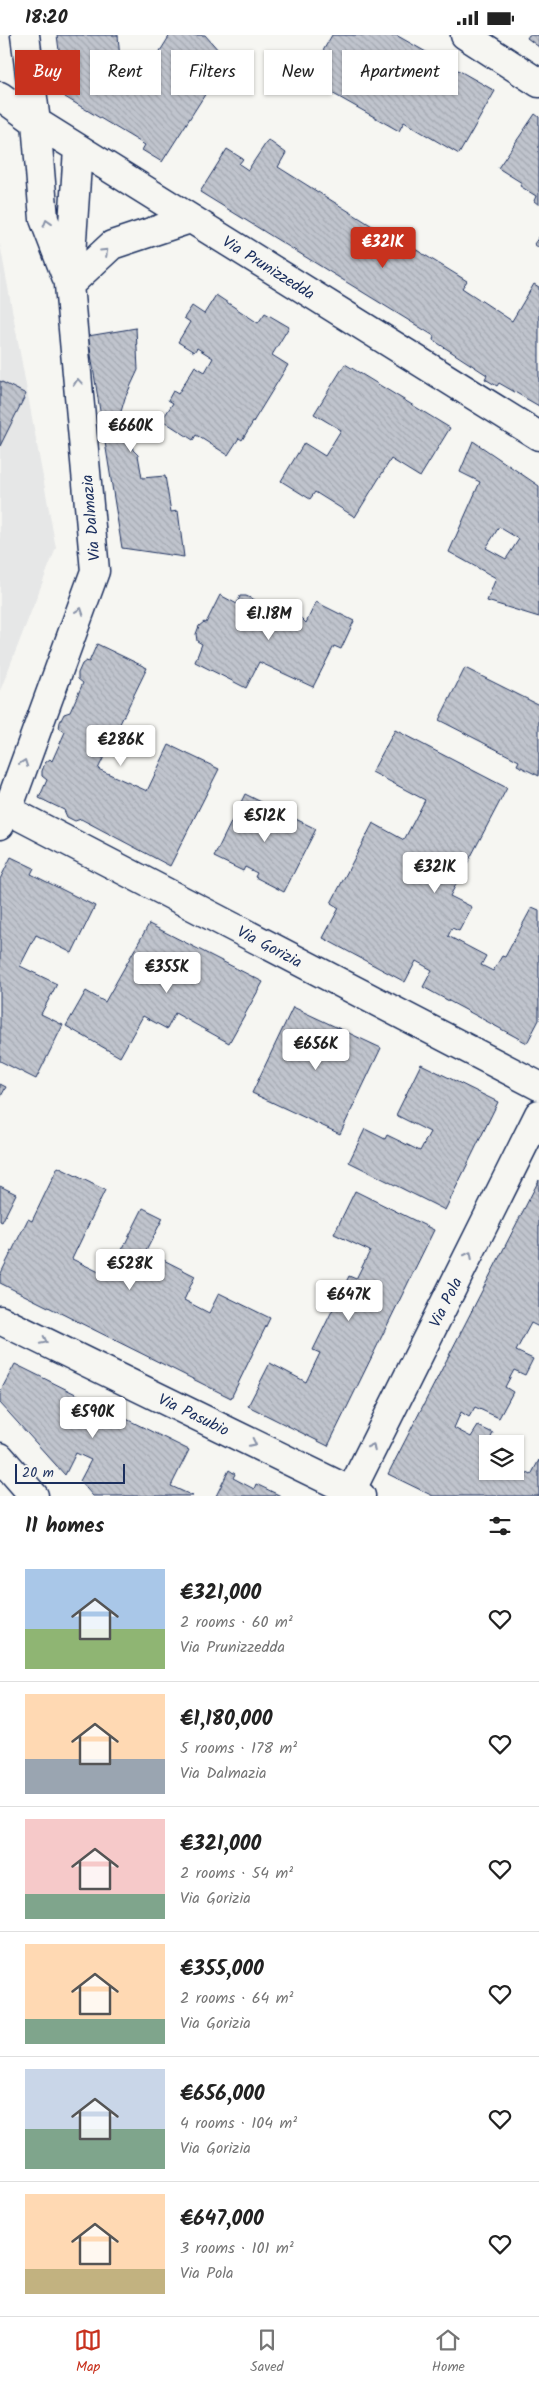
<!DOCTYPE html>
<meta charset="utf-8">
<style>
:root{--surface:#fff;--page:#f6f6f6;--text:#222;--muted:#767676;--line:#e0e0e0;--accent:#c8321e}
body{margin:0;font-family:Kalam,sans-serif;background:var(--page);color:var(--text);height:100vh;display:flex;flex-direction:column;font-size:19px;white-space:nowrap}
*{box-sizing:border-box;margin:0}
p{font-size:16px;color:var(--muted)}
.icon{flex:none;width:28px;height:28px;fill:none;stroke:currentColor;stroke-width:2;stroke-linecap:round;stroke-linejoin:round}
.map{position:relative;height:1461px;overflow:hidden}
.sheet{display:flex;flex-direction:column;background:var(--surface);flex:1}
.sheet>*{flex:none}
.guide{position:absolute;left:15px;top:15px;width:510px;height:45px;display:flex;gap:10px}
.tools{position:absolute;left:479px;top:1400px;display:grid;gap:10px}
.tools a{display:grid;place-items:center;width:45px;height:45px;border-radius:0px;background:var(--surface);box-shadow:0 1px 4px #0004;font-size:25px}
.scale{position:absolute;left:15px;bottom:12px;width:110px;box-sizing:border-box;padding-left:5px;border:2px solid #1b2f5e;border-top:0;font-size:14px;line-height:18px;white-space:nowrap;color:#1b2f5e;-webkit-text-stroke:4px #f6f6f2;paint-order:stroke}
.price{position:absolute;translate:-50% -42px;padding:0 11px;border-radius:5px;background:#fff;color:#222;font-size:16px;line-height:32px;filter:drop-shadow(0 1px 2px #0008)}
.price::after{content:'';position:absolute;left:50%;top:30px;width:15px;height:11px;margin-left:-8px;background:inherit;clip-path:polygon(0 0,100% 0,50% 100%)}
.price.active{background:var(--accent);color:#fff}
ul{padding:0;list-style:none}
li{display:flex;align-items:center;gap:15px;height:125px;padding:0 25px}
li+li{border-top:1px solid var(--line)}
li span{display:grid;place-items:center;flex:none;width:140px;height:100px;border-radius:0px;color:#555}
li>.icon{margin-inline-start:auto}
span .icon{width:60px;height:60px;fill:#fffc;stroke-width:1}
li b{font-size:21px}
h2{display:flex;justify-content:space-between;align-items:center;height:60px;padding:0 25px;font-size:21px}
.pill{padding:0 18px;border-radius:0px;background:var(--surface);box-shadow:0 1px 4px #0004;font-size:18px;line-height:45px}
.pill.active{background:var(--accent);color:#fff}
.status{display:flex;justify-content:space-between;align-items:center;height:35px;padding:0 25px;background:var(--surface);direction:ltr}
.status svg{height:14px;fill:currentColor}
.tabs{display:flex;justify-content:space-around;align-items:center;height:70px;border-top:1px solid var(--line);background:var(--surface);font-size:14px;color:var(--muted)}
.tabs a{display:grid;justify-items:center;gap:2px}
.tabs .active{color:var(--accent)}
.map>svg:first-child{display:block}
.built{fill:#e6e7e7}
.building{fill:url(#building-back-hatch);stroke:#1b2f5e;fill-rule:evenodd}
.lines{fill:none;stroke-linecap:round;stroke-linejoin:round}
.street-casing{stroke:#1b2f5e;stroke-width:31}
.secondary-casing{stroke:#1b2f5e;stroke-width:31}
.street{stroke:#f6f6f2;stroke-width:28}
.secondary{stroke:#f6f6f2;stroke-width:28}
.oneway{stroke:#8892a8}
.labels{text-anchor:middle;stroke-width:4;stroke-linejoin:round;paint-order:stroke}
.street-label{font-size:16px;fill:#1b2f5e;stroke:#f6f6f2}
</style>
<div class="status"><b>18:20</b><svg viewBox="0 0 49 12"><path d="M0 12V9h3v3zM5 12V6h3v6zM10 12V3h3v9zM15 12V0h3v12zM26 1h20v11H26zM47 4h2v5h-2z"/></svg></div>
<div class="map">
<svg width="539" height="1461" viewBox="0 0 539 1461">
<defs>
<pattern id="building-back-hatch" width="6" height="6" patternUnits="userSpaceOnUse" patternTransform="scale(1.25)"><rect width="6" height="6" fill="#c0c4cd"/><path d="M-1 5l2 2M0 0l6 6M5-1l2 2" fill="none" stroke="#a4a9b2"/></pattern>
</defs>
<rect width="100%" height="100%" fill="#f6f6f2"/>
<filter id="ink" filterUnits="userSpaceOnUse"><feTurbulence type="fractalNoise" baseFrequency=".02" numOctaves="2"/><feDisplacementMap in="SourceGraphic" scale="10" xChannelSelector="R" yChannelSelector="G"/><feConvolveMatrix kernelMatrix="1 2 1 2 8 2 1 2 1" color-interpolation-filters="sRGB"/></filter>
<g filter="url(#ink)">
<path class="built" d="M0 209 56 513 0 656Z"/>
<path class="building" d="M57 0H118L120 25 116 30 141 47 170 0H205L227 25 162 127 142 115 145 110 65 62Z
M332 0H396L495 56 459 119 404 87 399 96 307 44Z
M529 0H539V12L527 3Z
M535 79 539 82V170L534 166 536 161 520 151 522 148 498 133Z
M268 105 286 118 278 132 377 194 371 203 390 214 397 203 467 246 462 253 512 286 534 249 539 252V371L499 348 497 351 485 344 487 340 433 305 434 301 200 157 227 114 243 124 239 129 248 135Z
M539 202V213L534 209Z
M216 260 258 288 265 278 289 292 272 320 288 330 242 405 239 403 228 420 196 400 193 405 162 385 173 368 168 365 173 356 178 359 195 331 205 337 213 323 197 313 194 317 178 307 190 287 184 283 192 271 204 279Z
M136 293 138 335 125 363 120 380 124 406H131L133 415 138 420 142 443 165 441 171 477 178 476 184 522 122 513 88 301Z
M345 329 450 393 420 442 391 424 355 482 315 457 310 464 281 446 304 408 325 421 341 395 314 379Z
M0 346 26 359 0 411Z
M473 406 539 451V582L487 566 496 543 449 517 480 447 460 437ZM499 492 519 504 506 524 486 513Z
M220 560 237 569 240 561H246L255 565 258 569 257 572 286 585 289 579 296 578 306 588 316 567 354 586 341 614 334 611 313 652 259 627 246 653 195 627 202 609 197 606 196 599 199 591 204 587 206 588Z
M97 609 147 633 98 734 147 756 169 710 219 734 170 831 81 784 75 786 67 782 64 775 39 763 47 745 42 741V736L45 728 50 724 52 726 65 697 59 693 60 687 64 679 70 677 83 648 78 644V638L82 629 86 626 89 627Z
M465 633 539 670V741L517 730 519 726 439 685Z
M395 695 507 753 450 861 472 872 459 896 452 893 448 901 486 921 481 930 493 936 502 921 505 922 532 872 539 875V985L527 1008 423 952 432 935 416 926 405 947 323 903 339 873 331 868 373 788 404 805 425 765 372 737Z
M245 759 316 794 284 857 255 842 257 838 245 832 243 836 214 822Z
M11 822 34 833 31 839 95 871 72 918 36 900 20 931 57 949 41 979 63 990 36 1044 0 1026V844Z
M149 889 263 947 229 1008 175 978 167 994 143 981 120 1022 66 991 86 956 105 967Z
M293 972 381 1013 340 1099 252 1058Z
M421 1029 498 1067 445 1175 349 1127 365 1094 385 1104 387 1100 420 1116 430 1097 396 1080Z
M0 1049 6 1052 0 1063Z
M58 1132 105 1155 72 1224 99 1237 102 1231 106 1233 108 1228 114 1231 143 1173 163 1183 146 1216 195 1241 184 1265 209 1278 219 1258 270 1283 231 1363 0 1248V1240L28 1184 32 1186Z
M539 1145V1292L531 1288 516 1316 533 1324 525 1340 514 1335 505 1352 513 1357 499 1383 475 1372 469 1382 461 1377 454 1393 471 1402 478 1391 493 1398 488 1409V1436H515V1431L531 1440 539 1425V1461H433L388 1439Z
M0 1151 16 1159 2 1187 0 1186Z
M355 1156 434 1195 328 1411 248 1371 270 1328 306 1347 320 1318 313 1315 349 1241 356 1244 370 1216 334 1199Z
M15 1329 189 1415 171 1451 193 1461H93L80 1446 91 1425 76 1418 65 1440 0 1368V1357Z
M229 1435 235 1439 233 1443 254 1454 256 1449 281 1461H216Z"/>
<g class="lines">
<g class="street-casing">
<path id="street" d="M25 0 36 87 44 184 66 241
M465 0 539 48
M0 61 36 87 539 401
M69 250 112 210 190 184
M0 790 8 774 95 536 69 250 78 114
M0 1285 361 1461
M0 1422 34 1461
M351 1456 539 1079"/>
</g>
<g class="secondary-casing">
<path id="secondary" d="M0 771 539 1051"/>
</g>
<use href="#street" class="street"/>
<use href="#secondary" class="secondary"/>
</g>
<defs><path id="oneway-chevron" d="M-2-3.5L2.5 0L-2 3.5" fill="none" stroke-width="1.6" stroke-linecap="round" stroke-linejoin="round" transform="scale(1.25)"/></defs>
<g class="oneway">
<use href="#oneway-chevron" transform="translate(47 188) rotate(-107)"/>
<use href="#oneway-chevron" transform="translate(105 217) rotate(-43)"/>
<use href="#oneway-chevron" transform="translate(78 347) rotate(-95)"/>
<use href="#oneway-chevron" transform="translate(80 576) rotate(-70)"/>
<use href="#oneway-chevron" transform="translate(24 728) rotate(-70)"/>
<use href="#oneway-chevron" transform="translate(469 1220) rotate(-63)"/>
<use href="#oneway-chevron" transform="translate(44 1306) rotate(26)"/>
<use href="#oneway-chevron" transform="translate(253 1408) rotate(26)"/>
<use href="#oneway-chevron" transform="translate(372 1412) rotate(-63)"/>
</g>
</g>
<g class="labels">
<g class="street-label">
<text transform="translate(269 232) rotate(32)" y="6">Via Prunizzedda</text>
<text transform="translate(90 483) rotate(-95)" y="6">Via Dalmazia</text>
<text transform="translate(270 911) rotate(28)" y="6">Via Gorizia</text>
<text transform="translate(445 1267) rotate(-63)" y="6">Via Pola</text>
<text transform="translate(194 1379) rotate(26)" y="6">Via Pasubio</text>
</g>
</g>
</svg>
<div class="tools">
<a><svg class="icon" aria-label="layers" viewBox="0 0 24 24"><path d="M12 4l9 5-9 5-9-5zM3 14l9 5 9-5"/></svg></a>
</div>
<div class="scale">20 m</div>
<b class="price active" style="left:383px;top:234px">€321K</b>
<b class="price" style="left:131px;top:418px">€660K</b>
<b class="price" style="left:269px;top:606px">€1.18M</b>
<b class="price" style="left:121px;top:732px">€286K</b>
<b class="price" style="left:265px;top:808px">€512K</b>
<b class="price" style="left:435px;top:859px">€321K</b>
<b class="price" style="left:167px;top:959px">€355K</b>
<b class="price" style="left:316px;top:1036px">€656K</b>
<b class="price" style="left:130px;top:1256px">€528K</b>
<b class="price" style="left:349px;top:1287px">€647K</b>
<b class="price" style="left:93px;top:1404px">€590K</b>
<div class="guide">
<a class="pill active">Buy</a>
<a class="pill">Rent</a>
<a class="pill">Filters</a>
<a class="pill">New</a>
<a class="pill">Apartment</a>
</div>
</div>
<section class="sheet">
<h2>11 homes<svg class="icon" aria-label="filters" viewBox="0 0 24 24"><path d="M4 7h16M4 17h16"/><circle cx="9" cy="7" r="2"/><circle cx="15" cy="17" r="2"/></svg></h2>
<ul>
<li><span style="background:linear-gradient(#a9c7e8 60%,#8fb573 0)"><svg class="icon" aria-label="home" viewBox="0 0 24 24"><path d="M3 11l9-7 9 7M6 9v11h12V9"/></svg></span><div><b>€321,000</b><p>2 rooms · 60 m²</p><p>Via Prunizzedda</p></div><svg class="icon" aria-label="heart" viewBox="0 0 24 24"><path d="M12 20l-8-8c-3-5 5-10 8-4 3-6 11-1 8 4z"/></svg></li>
<li><span style="background:linear-gradient(#ffd9b3 65%,#9aa5b1 0)"><svg class="icon" aria-label="home" viewBox="0 0 24 24"><path d="M3 11l9-7 9 7M6 9v11h12V9"/></svg></span><div><b>€1,180,000</b><p>5 rooms · 178 m²</p><p>Via Dalmazia</p></div><svg class="icon" aria-label="heart" viewBox="0 0 24 24"><path d="M12 20l-8-8c-3-5 5-10 8-4 3-6 11-1 8 4z"/></svg></li>
<li><span style="background:linear-gradient(#f6c9c9 75%,#7fa58c 0)"><svg class="icon" aria-label="home" viewBox="0 0 24 24"><path d="M3 11l9-7 9 7M6 9v11h12V9"/></svg></span><div><b>€321,000</b><p>2 rooms · 54 m²</p><p>Via Gorizia</p></div><svg class="icon" aria-label="heart" viewBox="0 0 24 24"><path d="M12 20l-8-8c-3-5 5-10 8-4 3-6 11-1 8 4z"/></svg></li>
<li><span style="background:linear-gradient(#ffd9b3 75%,#7fa58c 0)"><svg class="icon" aria-label="home" viewBox="0 0 24 24"><path d="M3 11l9-7 9 7M6 9v11h12V9"/></svg></span><div><b>€355,000</b><p>2 rooms · 64 m²</p><p>Via Gorizia</p></div><svg class="icon" aria-label="heart" viewBox="0 0 24 24"><path d="M12 20l-8-8c-3-5 5-10 8-4 3-6 11-1 8 4z"/></svg></li>
<li><span style="background:linear-gradient(#c9d6e8 60%,#7fa58c 0)"><svg class="icon" aria-label="home" viewBox="0 0 24 24"><path d="M3 11l9-7 9 7M6 9v11h12V9"/></svg></span><div><b>€656,000</b><p>4 rooms · 104 m²</p><p>Via Gorizia</p></div><svg class="icon" aria-label="heart" viewBox="0 0 24 24"><path d="M12 20l-8-8c-3-5 5-10 8-4 3-6 11-1 8 4z"/></svg></li>
<li><span style="background:linear-gradient(#ffd9b3 75%,#c2b280 0)"><svg class="icon" aria-label="home" viewBox="0 0 24 24"><path d="M3 11l9-7 9 7M6 9v11h12V9"/></svg></span><div><b>€647,000</b><p>3 rooms · 101 m²</p><p>Via Pola</p></div><svg class="icon" aria-label="heart" viewBox="0 0 24 24"><path d="M12 20l-8-8c-3-5 5-10 8-4 3-6 11-1 8 4z"/></svg></li>
</ul>
</section>
<nav class="tabs">
<a class="active"><svg class="icon" aria-label="map" viewBox="0 0 24 24"><path d="M3 6l6-2 6 2 6-2v14l-6 2-6-2-6 2zM9 4v14M15 6v14"/></svg>Map</a>
<a><svg class="icon" aria-label="saved" viewBox="0 0 24 24"><path d="M7 4h10v16l-5-4-5 4z"/></svg>Saved</a>
<a><svg class="icon" aria-label="home" viewBox="0 0 24 24"><path d="M3 11l9-7 9 7M6 9v11h12V9"/></svg>Home</a>
</nav>
